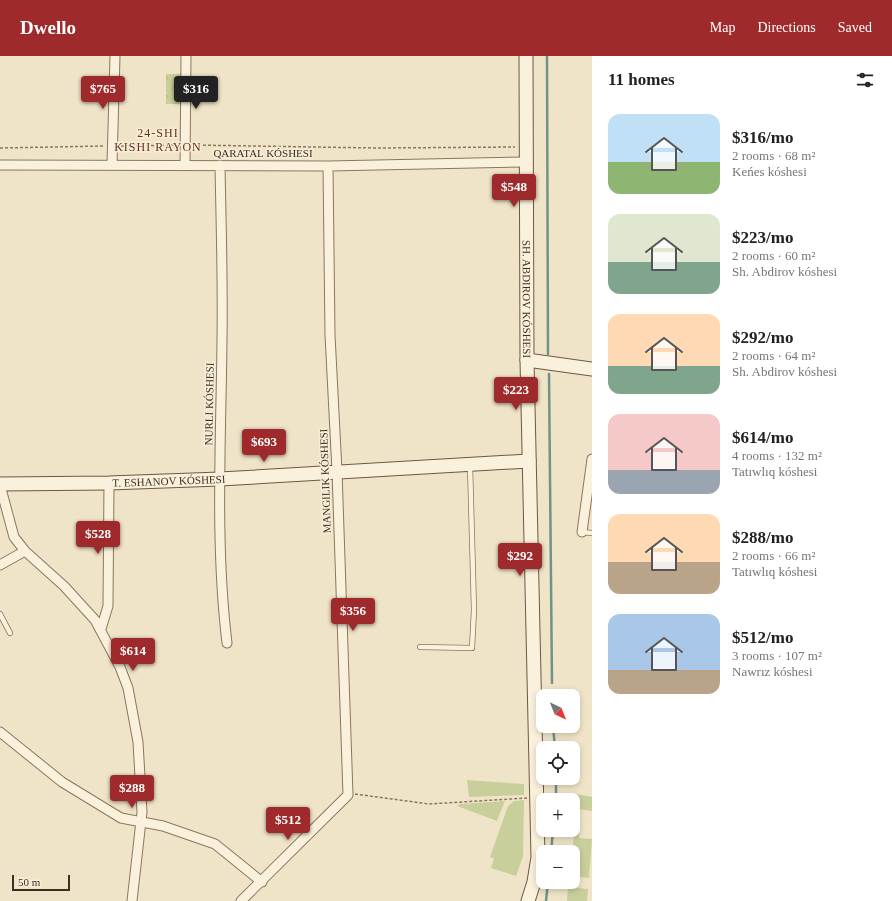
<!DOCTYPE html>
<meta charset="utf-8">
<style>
:root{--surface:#fff;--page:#f6f6f6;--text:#222;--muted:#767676;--accent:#9e2a2b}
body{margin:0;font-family:"Times New Roman",serif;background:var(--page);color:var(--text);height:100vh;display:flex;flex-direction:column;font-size:15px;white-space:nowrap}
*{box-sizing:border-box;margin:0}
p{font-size:13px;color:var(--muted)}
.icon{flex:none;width:22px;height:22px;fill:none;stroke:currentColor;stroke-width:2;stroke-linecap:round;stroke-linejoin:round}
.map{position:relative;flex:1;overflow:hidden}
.panel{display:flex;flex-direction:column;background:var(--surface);width:300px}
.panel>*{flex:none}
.needle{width:26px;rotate:137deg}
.buttons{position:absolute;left:536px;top:633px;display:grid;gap:8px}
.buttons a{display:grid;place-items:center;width:44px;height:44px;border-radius:8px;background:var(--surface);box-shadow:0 2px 6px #0003;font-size:20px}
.scale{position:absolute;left:12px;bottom:10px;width:58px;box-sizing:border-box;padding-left:4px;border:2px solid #3d2e20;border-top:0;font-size:11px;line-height:14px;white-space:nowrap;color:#3d2e20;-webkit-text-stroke:3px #f7eed8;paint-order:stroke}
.price{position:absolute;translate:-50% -34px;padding:0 9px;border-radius:4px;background:var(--accent);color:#fff;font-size:13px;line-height:26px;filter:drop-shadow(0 1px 2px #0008)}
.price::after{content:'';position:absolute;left:50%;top:24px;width:12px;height:9px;margin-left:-6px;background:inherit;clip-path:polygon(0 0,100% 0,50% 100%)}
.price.selected{background:#222;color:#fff}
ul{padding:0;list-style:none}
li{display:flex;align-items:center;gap:12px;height:100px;padding:0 16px}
li span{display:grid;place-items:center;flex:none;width:112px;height:80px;border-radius:12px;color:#555}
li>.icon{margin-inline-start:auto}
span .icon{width:48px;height:48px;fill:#fffc;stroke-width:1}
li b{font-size:17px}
h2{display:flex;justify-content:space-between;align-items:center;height:48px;padding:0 16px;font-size:17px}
header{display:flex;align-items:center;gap:24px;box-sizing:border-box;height:56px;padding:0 20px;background:var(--accent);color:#fff}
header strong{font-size:19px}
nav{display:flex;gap:22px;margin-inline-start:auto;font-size:14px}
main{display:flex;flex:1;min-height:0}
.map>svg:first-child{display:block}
.grass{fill:#c9cf9b}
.forest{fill:url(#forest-crowns)}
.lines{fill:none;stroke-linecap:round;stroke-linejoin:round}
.stream{stroke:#6f938a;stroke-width:2.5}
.lane-casing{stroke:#8d765c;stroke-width:6}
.street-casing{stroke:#8d765c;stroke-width:11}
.secondary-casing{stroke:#6f573f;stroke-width:15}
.path{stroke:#8d765c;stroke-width:1.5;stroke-dasharray:3 2;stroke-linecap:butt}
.lane{stroke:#faf1dc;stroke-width:4.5}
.street{stroke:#faf1dc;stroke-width:9}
.secondary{stroke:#faf1dc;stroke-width:13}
.labels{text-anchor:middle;stroke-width:3;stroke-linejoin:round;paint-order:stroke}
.street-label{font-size:11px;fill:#3d2e20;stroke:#f7eed8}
.neighbourhood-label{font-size:12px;letter-spacing:1px;fill:#6b2e1e;stroke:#f7eed8}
</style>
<header>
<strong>Dwello</strong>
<nav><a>Map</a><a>Directions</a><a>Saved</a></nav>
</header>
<main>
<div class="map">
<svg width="592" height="845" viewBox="0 0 592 845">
<defs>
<pattern id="forest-crowns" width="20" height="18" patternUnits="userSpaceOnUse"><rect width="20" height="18" fill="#c9cf9b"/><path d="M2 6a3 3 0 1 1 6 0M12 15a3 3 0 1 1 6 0" fill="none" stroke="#aeb285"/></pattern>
</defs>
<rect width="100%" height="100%" fill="#f0e4c8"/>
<path class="grass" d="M467 724 524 728V739L469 741Z
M570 737 592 741V755L573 752V744H570Z
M524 744 523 800 516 820 491 812 494 803 490 801 508 750 514 745Z
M505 745 497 765 457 750 460 748Z
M576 764H580L579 782 592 783 589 822 573 820 572 796Z
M568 831 588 833 587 845H567Z"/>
<path class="forest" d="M166 18H182V48H166Z"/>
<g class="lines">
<path class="stream" d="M547 0 548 298
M549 318 552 627
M551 639V640
M553 670 555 692
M556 722V744
M551 796 553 774
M546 845 548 826"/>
<g class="lane-casing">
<path id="lane" d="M582 476 592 477
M0 558 10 577
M420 591 472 592 474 554 470 409"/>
</g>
<g class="street-casing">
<path id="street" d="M112 108 115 0
M0 109 328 110 526 106
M185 109 186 0
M220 109C221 167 223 226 222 284 221 385 215 487 227 587
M0 429 14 481 25 495 64 530 95 564 120 611 128 632 138 686 142 756 132 845
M582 476 592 403
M0 509 25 495
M101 573 108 550 109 427
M0 676 62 726 121 762 163 770 215 788 262 826
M241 845 348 739 337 415 330 279 328 110"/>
</g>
<g class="secondary-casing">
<g id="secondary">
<path id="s1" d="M526 0 527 304 538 801 534 826 528 845"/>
<path d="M527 304 592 313"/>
<path id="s2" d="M0 428 109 427 220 423 529 405"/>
</g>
</g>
<path class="path" d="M193 89 376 92 515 91
M121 90 178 89
M0 92 104 90
M545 634 556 635
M355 738 429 748 527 742"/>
<use href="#lane" class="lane"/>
<use href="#street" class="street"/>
<use href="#secondary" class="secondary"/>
</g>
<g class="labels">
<g class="street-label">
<text x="263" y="101">QARATAL KÓSHESI</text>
<text dy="4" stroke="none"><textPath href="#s1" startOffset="243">SH. ABDIROV KÓSHESI</textPath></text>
<text transform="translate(209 348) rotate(-89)" y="4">NURLI KÓSHESI</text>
<text dy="4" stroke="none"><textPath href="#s2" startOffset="169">T. ESHANOV KÓSHESI</textPath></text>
<text transform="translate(325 425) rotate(-92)" y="4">MANGILIK KÓSHESI</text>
</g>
<g class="neighbourhood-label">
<text x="158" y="81">24-SHI<tspan x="158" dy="14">KISHI RAYON</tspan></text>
</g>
</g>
</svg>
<div class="buttons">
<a><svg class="needle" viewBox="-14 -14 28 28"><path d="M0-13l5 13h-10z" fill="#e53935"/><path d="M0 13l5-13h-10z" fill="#767676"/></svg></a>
<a><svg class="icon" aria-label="locate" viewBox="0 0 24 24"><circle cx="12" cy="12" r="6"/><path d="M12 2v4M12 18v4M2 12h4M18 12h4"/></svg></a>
<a>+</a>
<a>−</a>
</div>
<div class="scale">50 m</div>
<b class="price" style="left:103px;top:54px">$765</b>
<b class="price selected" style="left:196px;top:54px">$316</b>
<b class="price" style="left:514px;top:152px">$548</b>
<b class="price" style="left:516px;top:355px">$223</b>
<b class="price" style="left:264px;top:407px">$693</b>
<b class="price" style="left:98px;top:499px">$528</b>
<b class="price" style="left:520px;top:521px">$292</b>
<b class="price" style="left:353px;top:576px">$356</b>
<b class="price" style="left:133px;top:616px">$614</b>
<b class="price" style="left:132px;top:753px">$288</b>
<b class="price" style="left:288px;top:785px">$512</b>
</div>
<section class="panel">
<h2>11 homes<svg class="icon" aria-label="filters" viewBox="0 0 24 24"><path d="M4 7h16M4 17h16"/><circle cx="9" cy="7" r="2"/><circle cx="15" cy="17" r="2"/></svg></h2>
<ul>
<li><span style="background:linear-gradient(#bfe0f5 60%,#8fb573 0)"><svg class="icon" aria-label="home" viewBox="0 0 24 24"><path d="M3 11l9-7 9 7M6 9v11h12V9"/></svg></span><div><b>$316/mo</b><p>2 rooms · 68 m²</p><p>Keńes kóshesi</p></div></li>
<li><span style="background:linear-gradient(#dfe7d0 60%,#7fa58c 0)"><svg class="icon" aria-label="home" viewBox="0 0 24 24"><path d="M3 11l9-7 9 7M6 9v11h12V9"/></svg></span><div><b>$223/mo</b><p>2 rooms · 60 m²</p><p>Sh. Abdirov kóshesi</p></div></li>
<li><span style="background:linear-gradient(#ffd9b3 65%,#7fa58c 0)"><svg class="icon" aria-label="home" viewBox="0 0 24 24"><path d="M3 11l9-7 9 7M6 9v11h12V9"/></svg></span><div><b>$292/mo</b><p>2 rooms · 64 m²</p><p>Sh. Abdirov kóshesi</p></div></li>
<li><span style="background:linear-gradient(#f6c9c9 70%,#9aa5b1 0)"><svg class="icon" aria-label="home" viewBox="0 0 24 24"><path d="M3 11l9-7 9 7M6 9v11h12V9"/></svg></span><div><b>$614/mo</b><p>4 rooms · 132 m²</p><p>Tatıwlıq kóshesi</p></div></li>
<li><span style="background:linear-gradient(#ffd9b3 60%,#b9a48a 0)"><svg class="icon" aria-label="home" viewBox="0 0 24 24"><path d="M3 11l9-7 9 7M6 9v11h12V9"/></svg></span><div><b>$288/mo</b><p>2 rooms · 66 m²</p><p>Tatıwlıq kóshesi</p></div></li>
<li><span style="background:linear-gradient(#a9c7e8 70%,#b9a48a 0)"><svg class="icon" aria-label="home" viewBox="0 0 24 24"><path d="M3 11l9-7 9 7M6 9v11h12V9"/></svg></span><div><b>$512/mo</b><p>3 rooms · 107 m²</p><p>Nawrız kóshesi</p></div></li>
</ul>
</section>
</main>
